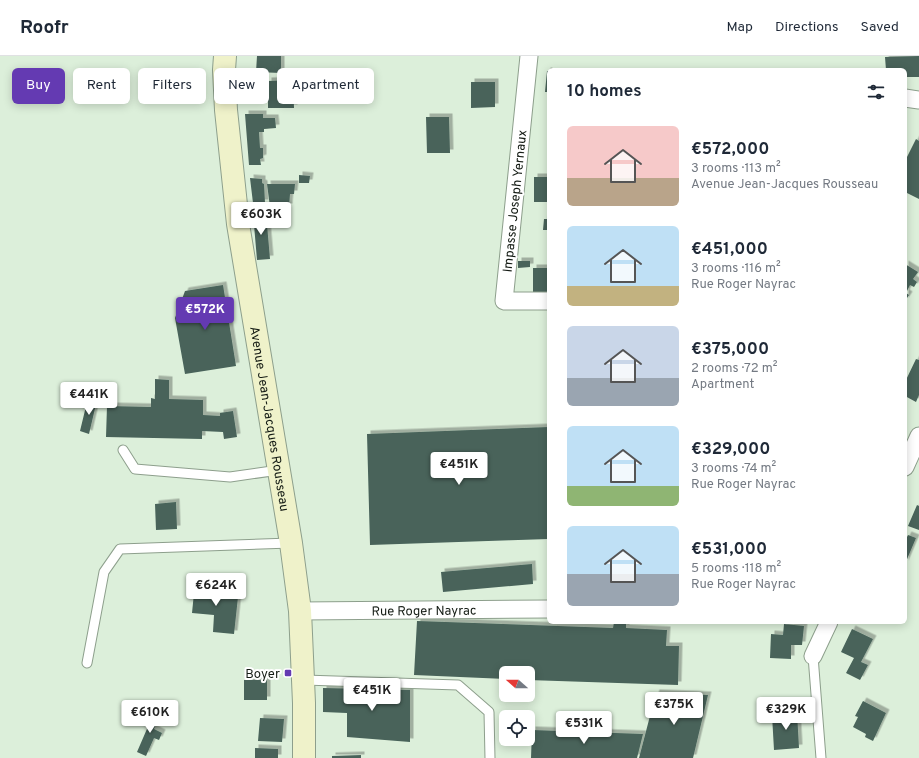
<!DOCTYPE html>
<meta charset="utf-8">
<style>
:root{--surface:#fff;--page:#f6f6f7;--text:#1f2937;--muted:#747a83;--line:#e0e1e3;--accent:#643ab2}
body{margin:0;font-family:Overpass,sans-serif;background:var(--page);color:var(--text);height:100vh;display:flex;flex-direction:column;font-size:15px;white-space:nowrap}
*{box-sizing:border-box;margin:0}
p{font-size:13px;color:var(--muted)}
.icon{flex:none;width:22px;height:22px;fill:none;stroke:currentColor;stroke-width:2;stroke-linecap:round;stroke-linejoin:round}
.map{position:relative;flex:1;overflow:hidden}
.details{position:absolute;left:547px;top:12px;width:360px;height:556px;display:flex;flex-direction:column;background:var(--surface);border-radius:6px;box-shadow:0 2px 10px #0003}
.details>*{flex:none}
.guide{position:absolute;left:12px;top:12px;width:380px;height:36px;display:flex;gap:8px}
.needle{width:26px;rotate:291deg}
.fabs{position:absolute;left:499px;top:610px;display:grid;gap:8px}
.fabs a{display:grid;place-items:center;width:36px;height:36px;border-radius:6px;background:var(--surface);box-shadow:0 2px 10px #0003;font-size:20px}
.price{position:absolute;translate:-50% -34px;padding:0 9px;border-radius:4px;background:#fff;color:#222;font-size:13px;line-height:26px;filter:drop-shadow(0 1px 2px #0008)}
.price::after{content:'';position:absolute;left:50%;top:24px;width:12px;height:9px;margin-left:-6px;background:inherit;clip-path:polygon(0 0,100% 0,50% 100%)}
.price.current{background:var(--accent);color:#fff}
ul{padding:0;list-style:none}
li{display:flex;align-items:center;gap:12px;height:100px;padding:0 20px}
li span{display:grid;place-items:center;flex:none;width:112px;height:80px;border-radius:6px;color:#555}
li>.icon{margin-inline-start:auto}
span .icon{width:48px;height:48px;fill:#fffc;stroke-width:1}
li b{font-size:17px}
h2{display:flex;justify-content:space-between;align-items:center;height:48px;padding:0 20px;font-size:17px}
.tag{padding:0 14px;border-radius:6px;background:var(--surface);box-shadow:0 2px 10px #0003;font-size:14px;line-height:36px}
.tag.current{background:var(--accent);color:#fff}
header{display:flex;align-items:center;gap:24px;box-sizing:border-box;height:56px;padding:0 20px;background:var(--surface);border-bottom:1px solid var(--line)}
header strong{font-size:19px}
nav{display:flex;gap:22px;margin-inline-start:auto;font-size:14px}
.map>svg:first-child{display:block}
.building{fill:#48635a;filter:url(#shadow)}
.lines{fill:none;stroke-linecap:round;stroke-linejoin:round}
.service-casing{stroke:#8d9f8c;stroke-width:11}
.minor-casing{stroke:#8d9f8c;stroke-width:19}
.secondary-casing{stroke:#8d9f8c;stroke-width:24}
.service{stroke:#fff;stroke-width:9}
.minor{stroke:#fff;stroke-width:17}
.secondary{stroke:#eff2ca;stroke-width:22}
.poi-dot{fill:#643ab2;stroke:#fff;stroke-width:1.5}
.labels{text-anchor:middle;stroke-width:4;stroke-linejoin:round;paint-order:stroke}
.street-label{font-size:13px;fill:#151c15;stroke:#fff}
.poi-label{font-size:13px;fill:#151c15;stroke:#fff;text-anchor:end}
</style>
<header>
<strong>Roofr</strong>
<nav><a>Map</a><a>Directions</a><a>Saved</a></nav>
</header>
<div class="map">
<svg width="919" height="702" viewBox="0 0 919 702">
<defs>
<filter id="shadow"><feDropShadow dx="3.5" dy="-3.5" stdDeviation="0" flood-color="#0004"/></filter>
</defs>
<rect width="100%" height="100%" fill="#dcefda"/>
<path class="building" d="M257 0H281V17L256 16Z
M919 0V21H905V14H886L885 1Z
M547 15H549V36H545Z
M293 24 294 52H268V25Z
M471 26H495V51L471 52Z
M245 58H263V62H275L276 72 264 73V76H259L260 92H263V102L260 103 261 109H249Z
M426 61H449L450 97H427Z
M916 83 919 85V143L905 136V105Z
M299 119 310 120 309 127H299Z
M534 121H549V146H534Z
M250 122 262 123V127L264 128 265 147H253Z
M267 128H295L294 138H290L289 151H270Z
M253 157H266L270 203 257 204Z
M544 163H549V174H543Z
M518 205H530V211L518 212Z
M905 208 918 216 913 223 917 226 914 231 910 229 906 237 909 239 905 245Z
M533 212H549V238H533Z
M223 229 236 310 185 318 175 262 185 235Z
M916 303 919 304V339L916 346 905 340V326Z
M155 323 169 324V343L203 344V359L220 360V357L233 355 237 381 224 383 223 376 202 375V383L106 381 107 350 151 351V342L155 343Z
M88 342 97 344 89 378 80 375Z
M549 371V483L370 489 367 378Z
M176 446 177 473 156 474 155 448Z
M917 449 919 450V474L908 470Z
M908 479 916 482 905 508V485Z
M532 508 533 528 443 536 441 516Z
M195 527 216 528 215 540 238 541 234 578 213 576 214 559 192 557Z
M417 565 613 572 614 566H626V572L667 574 666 590H679L678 629 528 624V617H506V623L414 619Z
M784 568 804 570 802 589H791V603L770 602 771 578 783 579Z
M852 573 873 583 861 606 868 609 860 624 846 617 854 602 841 596Z
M244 624H267V644H244Z
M323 632 410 634V686L347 681V657L323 656Z
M656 637 708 639 693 702H639Z
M863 645 886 657 873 685 865 681 866 678 853 671 858 661 855 660Z
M156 652 162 653 154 673 162 677 159 684 154 682 146 700 137 696Z
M797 656 799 692 774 694 772 659Z
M260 662 284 663 282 686 258 685Z
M532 674 643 678 637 702H531Z
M255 692 278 693V702H255Z
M361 699V702H332V700Z"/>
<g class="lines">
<g class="service-casing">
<path id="service" d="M123 394 135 413 230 421 279 414
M813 600 821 702
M87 607 104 516 120 493 291 487
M304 624 458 629 489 656 490 702"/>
</g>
<g class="minor-casing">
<g id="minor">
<path d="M529 0 504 245H549"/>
<path d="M905 42 919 44"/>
<path d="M905 411 919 380"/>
<path id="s1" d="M300 555 549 553"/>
<path d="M813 600 829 566"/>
</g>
</g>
<g class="secondary-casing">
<g id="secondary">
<path id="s2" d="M225 0 224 14 226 54 238 168 291 487 300 555 304 647V702"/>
</g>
</g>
<use href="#service" class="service"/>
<use href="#minor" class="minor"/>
<use href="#secondary" class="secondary"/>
</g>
<rect class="poi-dot" x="284" y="613" width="8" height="8" rx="2"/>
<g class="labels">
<g class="street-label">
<text transform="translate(514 145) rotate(-84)" y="5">Impasse Joseph Yernaux</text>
<text dy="5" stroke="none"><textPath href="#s2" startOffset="366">Avenue Jean-Jacques Rousseau</textPath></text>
<text dy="5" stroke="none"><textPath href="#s1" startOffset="124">Rue Roger Nayrac</textPath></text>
</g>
<g class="poi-label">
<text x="280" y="622">Boyer</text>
</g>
</g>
</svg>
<div class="fabs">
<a><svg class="needle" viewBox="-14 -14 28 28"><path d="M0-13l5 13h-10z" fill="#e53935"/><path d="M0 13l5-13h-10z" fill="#747a83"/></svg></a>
<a><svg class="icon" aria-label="locate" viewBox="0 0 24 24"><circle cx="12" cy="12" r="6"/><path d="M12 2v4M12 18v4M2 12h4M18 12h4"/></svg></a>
</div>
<b class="price" style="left:261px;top:180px">€603K</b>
<b class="price current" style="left:205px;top:275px">€572K</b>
<b class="price" style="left:89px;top:360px">€441K</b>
<b class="price" style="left:459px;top:430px">€451K</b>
<b class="price" style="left:216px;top:551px">€624K</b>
<b class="price" style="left:372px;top:656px">€451K</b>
<b class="price" style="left:674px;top:670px">€375K</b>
<b class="price" style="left:786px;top:675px">€329K</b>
<b class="price" style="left:150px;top:678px">€610K</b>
<b class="price" style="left:584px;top:689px">€531K</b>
<div class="guide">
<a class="tag current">Buy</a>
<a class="tag">Rent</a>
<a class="tag">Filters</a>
<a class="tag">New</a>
<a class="tag">Apartment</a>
</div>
<section class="details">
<h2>10 homes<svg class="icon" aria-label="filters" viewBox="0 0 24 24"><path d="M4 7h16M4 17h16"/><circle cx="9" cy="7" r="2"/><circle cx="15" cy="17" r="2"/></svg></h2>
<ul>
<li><span style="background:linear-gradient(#f6c9c9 65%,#b9a48a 0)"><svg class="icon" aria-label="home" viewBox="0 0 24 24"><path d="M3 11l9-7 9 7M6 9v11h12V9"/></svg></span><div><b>€572,000</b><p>3 rooms · 113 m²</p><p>Avenue Jean-Jacques Rousseau</p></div></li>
<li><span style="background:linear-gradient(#bfe0f5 75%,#c2b280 0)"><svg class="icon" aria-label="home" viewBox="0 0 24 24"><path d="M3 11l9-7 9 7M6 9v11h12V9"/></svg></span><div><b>€451,000</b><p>3 rooms · 116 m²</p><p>Rue Roger Nayrac</p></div></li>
<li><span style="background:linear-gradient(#c9d6e8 65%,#9aa5b1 0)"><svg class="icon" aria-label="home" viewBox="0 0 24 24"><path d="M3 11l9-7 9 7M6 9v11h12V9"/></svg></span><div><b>€375,000</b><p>2 rooms · 72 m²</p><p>Apartment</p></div></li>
<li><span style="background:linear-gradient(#bfe0f5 75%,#8fb573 0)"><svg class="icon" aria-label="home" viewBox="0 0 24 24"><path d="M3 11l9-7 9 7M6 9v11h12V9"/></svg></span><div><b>€329,000</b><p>3 rooms · 74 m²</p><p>Rue Roger Nayrac</p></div></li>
<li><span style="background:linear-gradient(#bfe0f5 60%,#9aa5b1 0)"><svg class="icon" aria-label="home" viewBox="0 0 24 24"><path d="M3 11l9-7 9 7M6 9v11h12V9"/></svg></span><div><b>€531,000</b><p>5 rooms · 118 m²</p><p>Rue Roger Nayrac</p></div></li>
</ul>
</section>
</div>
